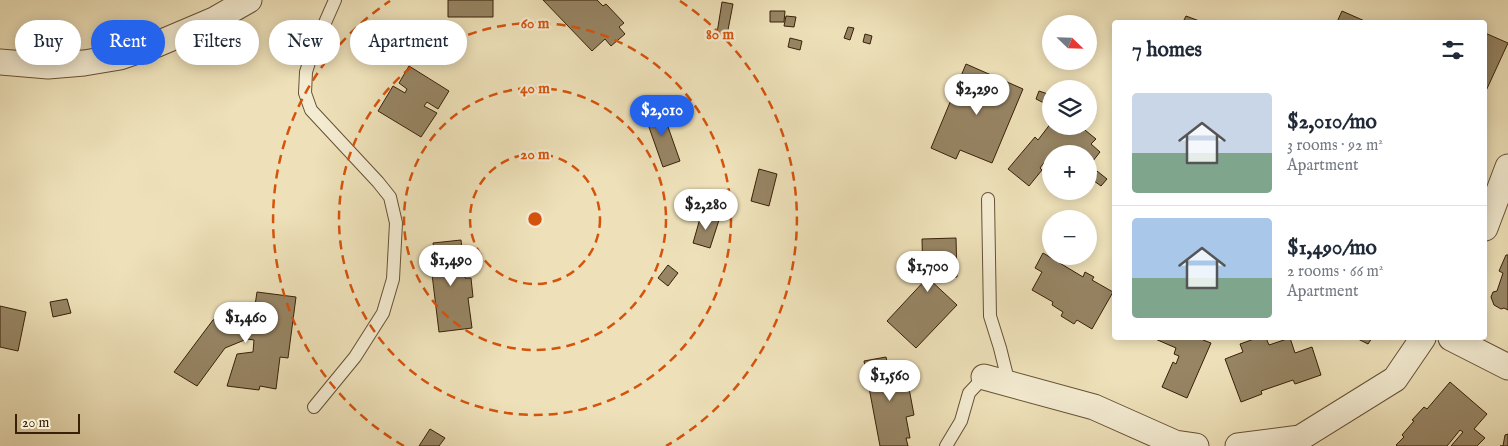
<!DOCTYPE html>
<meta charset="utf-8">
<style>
:root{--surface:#fff;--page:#f2f2f3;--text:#1f2937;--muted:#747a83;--line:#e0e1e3;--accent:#2563eb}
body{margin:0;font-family:"IM FELL English",serif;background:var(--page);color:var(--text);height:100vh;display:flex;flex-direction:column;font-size:19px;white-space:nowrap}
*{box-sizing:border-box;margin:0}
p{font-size:16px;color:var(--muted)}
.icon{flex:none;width:28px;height:28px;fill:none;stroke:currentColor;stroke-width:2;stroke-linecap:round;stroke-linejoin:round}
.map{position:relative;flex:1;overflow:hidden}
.drawer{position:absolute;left:1112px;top:20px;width:375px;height:320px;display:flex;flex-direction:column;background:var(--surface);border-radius:5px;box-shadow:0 2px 12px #0003}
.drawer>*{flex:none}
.banner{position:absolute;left:15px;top:20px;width:475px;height:45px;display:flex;gap:10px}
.needle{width:32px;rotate:113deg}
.buttons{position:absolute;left:1042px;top:15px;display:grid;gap:10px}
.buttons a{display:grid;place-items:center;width:55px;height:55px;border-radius:50%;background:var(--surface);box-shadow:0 2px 12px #0003;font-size:25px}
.scale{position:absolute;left:15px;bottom:12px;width:65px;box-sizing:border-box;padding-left:5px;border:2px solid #382107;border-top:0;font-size:14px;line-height:18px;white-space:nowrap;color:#382107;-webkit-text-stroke:4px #f4ecd2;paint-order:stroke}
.price{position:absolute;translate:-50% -42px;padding:0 11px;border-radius:18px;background:#fff;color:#222;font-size:16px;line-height:32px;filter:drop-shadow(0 1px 2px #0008)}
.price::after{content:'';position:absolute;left:50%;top:30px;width:15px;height:11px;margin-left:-8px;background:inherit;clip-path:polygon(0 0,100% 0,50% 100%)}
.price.active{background:var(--accent);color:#fff}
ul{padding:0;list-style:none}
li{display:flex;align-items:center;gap:15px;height:125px;padding:0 20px}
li+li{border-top:1px solid var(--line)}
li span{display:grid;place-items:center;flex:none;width:140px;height:100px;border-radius:5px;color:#555}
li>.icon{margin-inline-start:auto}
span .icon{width:60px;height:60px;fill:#fffc;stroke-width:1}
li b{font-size:21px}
h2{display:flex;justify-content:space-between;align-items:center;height:60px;padding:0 20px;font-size:21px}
.chip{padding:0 18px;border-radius:22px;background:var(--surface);box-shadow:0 2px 12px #0003;font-size:18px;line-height:45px}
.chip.active{background:var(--accent);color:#fff}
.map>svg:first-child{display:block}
.building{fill:#978564;stroke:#382107}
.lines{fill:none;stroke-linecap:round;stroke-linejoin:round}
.lane-casing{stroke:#665134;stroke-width:14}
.street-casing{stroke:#665134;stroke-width:27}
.lane{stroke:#f4ecd2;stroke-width:12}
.street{stroke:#f4ecd2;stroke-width:25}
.ring{fill:none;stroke:#d6530c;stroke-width:2.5;stroke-dasharray:9 6}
.centre{fill:#d6530c;stroke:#f4ecd2;stroke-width:2.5}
.ring-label{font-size:15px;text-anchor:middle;font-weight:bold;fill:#d6530c;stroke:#f4ecd2;stroke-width:4.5;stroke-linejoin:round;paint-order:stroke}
</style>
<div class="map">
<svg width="1508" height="446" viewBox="0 0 1508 446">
<rect width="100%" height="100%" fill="#eee1b9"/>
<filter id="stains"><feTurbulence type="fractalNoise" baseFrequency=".004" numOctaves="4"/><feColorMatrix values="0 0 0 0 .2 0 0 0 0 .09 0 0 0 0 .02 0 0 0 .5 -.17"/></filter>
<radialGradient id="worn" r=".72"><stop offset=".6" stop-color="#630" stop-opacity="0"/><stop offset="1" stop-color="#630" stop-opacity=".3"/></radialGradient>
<path class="building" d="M448 0H493V17H448Z
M543 0H597L603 6 606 4 624 23 619 27 625 34 611 46 605 39 592 51Z
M722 2 733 4 727 35 717 33Z
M770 11H785L784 22H770Z
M1342 11 1367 22H1337Z
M786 16 796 17 794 27 784 26Z
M1186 16 1202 22H1183Z
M848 27 854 28 850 40 844 38Z
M1485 33 1508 43 1485 93Z
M865 34 872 36 870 44 863 42Z
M790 38 802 41 800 50 788 47Z
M966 64 1023 89 992 163 960 150 956 159 931 148Z
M409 66 449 91 438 109 427 102 424 106 437 113 421 137 378 111 393 86 405 93 407 89 399 83Z
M1039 91 1048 94 1044 103 1036 99Z
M661 107 680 161 663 167 644 113Z
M1051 123V126H1080L1096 139 1091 144 1100 152 1089 166V154H1051V156L1050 155 1040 168 1042 170 1029 186 1008 169 1035 137 1038 140Z
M759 169 777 174 769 206 751 201Z
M1097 171 1107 179 1101 186 1090 178Z
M701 215 719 220 710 248 693 243Z
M956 238 957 277 928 278 957 305 916 348 887 321 928 277 923 278 922 239Z
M461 240 465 278H471L473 297 468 298 472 328 439 332 431 266H436L433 243Z
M1043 253 1083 277 1085 272 1094 277 1092 280 1113 292 1092 329 1077 320 1074 324 1061 316 1063 312 1052 305 1053 302 1032 290 1042 272 1035 268Z
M1506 255H1508V310L1504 308 1501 309 1494 305 1491 297 1493 292 1497 291 1503 273 1499 271Z
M668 265 678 273 668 286 658 278Z
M257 292 296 297 288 358 280 357 276 389 260 386 259 390 227 386 237 354 253 352 254 340 247 339 225 348 197 386 174 372 213 320 236 311 254 312Z
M67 299 71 313 53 317 50 302Z
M0 306 26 312 18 351 0 347Z
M1153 338H1204L1203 340 1211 343 1187 398 1162 387 1173 362 1176 364 1179 356 1174 354 1176 348Z
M1257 338H1266L1269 345 1290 338 1295 353 1312 347 1321 375 1295 384 1293 380 1261 391 1262 394 1241 402 1225 359 1243 352 1240 344Z
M1356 338H1372L1368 344Z
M886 357 889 370 905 367 914 415 906 417 910 438H906L908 446H880L864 361Z
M1450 382 1487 414 1474 429 1485 438 1477 446H1451L1463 432 1460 430 1447 446H1397L1396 445 1404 437 1402 435 1414 421 1412 420 1424 407 1427 409Z
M430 429 445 438 439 446H419Z
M1508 434V446H1500H1503L1505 435Z"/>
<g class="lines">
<g class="lane-casing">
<path id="lane" d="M988 199 990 316 1000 348 1009 384
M314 407 355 357 383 313 393 279 396 223 390 197 378 182 311 110 305 93 306 72 313 50 335 0
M946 446 961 421 969 393 984 377"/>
</g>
<g class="street-casing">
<path id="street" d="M0 62 48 66 84 63 120 57 155 45 214 20 249 0
M1485 228 1508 167
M1451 338 1508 367
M984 377 1094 407 1175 443 1196 446
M1238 446 1300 438 1395 379 1423 338"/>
</g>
<use href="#lane" class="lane"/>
<use href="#street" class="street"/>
</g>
<g class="ring">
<circle cx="535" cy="219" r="65"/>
<circle cx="535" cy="219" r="131"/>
<circle cx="535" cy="219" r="196"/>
<path d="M404 446A262 262 0 0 1 390 1M680 1A262 262 0 0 1 666 446"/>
</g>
<circle cx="535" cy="219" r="8" class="centre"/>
<g class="ring-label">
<text x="535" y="28">60 m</text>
<text x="720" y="39">80 m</text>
<text x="535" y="93">40 m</text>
<text x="535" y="159">20 m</text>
</g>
<rect width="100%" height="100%" filter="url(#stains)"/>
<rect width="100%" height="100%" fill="url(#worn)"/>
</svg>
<div class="buttons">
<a><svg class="needle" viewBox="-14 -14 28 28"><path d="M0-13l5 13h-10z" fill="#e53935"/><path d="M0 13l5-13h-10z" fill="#747a83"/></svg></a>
<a><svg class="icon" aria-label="layers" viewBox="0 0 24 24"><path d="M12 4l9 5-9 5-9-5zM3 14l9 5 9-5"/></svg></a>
<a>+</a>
<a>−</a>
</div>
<div class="scale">20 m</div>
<b class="price" style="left:977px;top:116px">$2,290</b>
<b class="price active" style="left:662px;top:137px">$2,010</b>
<b class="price" style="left:706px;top:231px">$2,280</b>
<b class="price" style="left:451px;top:287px">$1,490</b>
<b class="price" style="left:928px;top:293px">$1,700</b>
<b class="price" style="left:246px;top:344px">$1,460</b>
<b class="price" style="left:890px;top:402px">$1,560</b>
<div class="banner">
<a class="chip">Buy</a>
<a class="chip active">Rent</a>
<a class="chip">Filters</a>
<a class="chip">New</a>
<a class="chip">Apartment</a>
</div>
<section class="drawer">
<h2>7 homes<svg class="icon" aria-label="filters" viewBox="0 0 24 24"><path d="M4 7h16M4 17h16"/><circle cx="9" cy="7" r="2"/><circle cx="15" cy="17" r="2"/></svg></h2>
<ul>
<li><span style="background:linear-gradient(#c9d6e8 60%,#7fa58c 0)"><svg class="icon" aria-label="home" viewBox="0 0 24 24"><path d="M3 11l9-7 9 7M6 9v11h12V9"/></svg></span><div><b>$2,010/mo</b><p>3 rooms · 92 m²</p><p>Apartment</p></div></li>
<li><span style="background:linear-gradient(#a9c7e8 60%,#7fa58c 0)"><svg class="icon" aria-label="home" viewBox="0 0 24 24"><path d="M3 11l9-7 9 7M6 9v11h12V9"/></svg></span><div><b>$1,490/mo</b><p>2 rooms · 66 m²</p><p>Apartment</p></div></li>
</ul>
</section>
</div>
